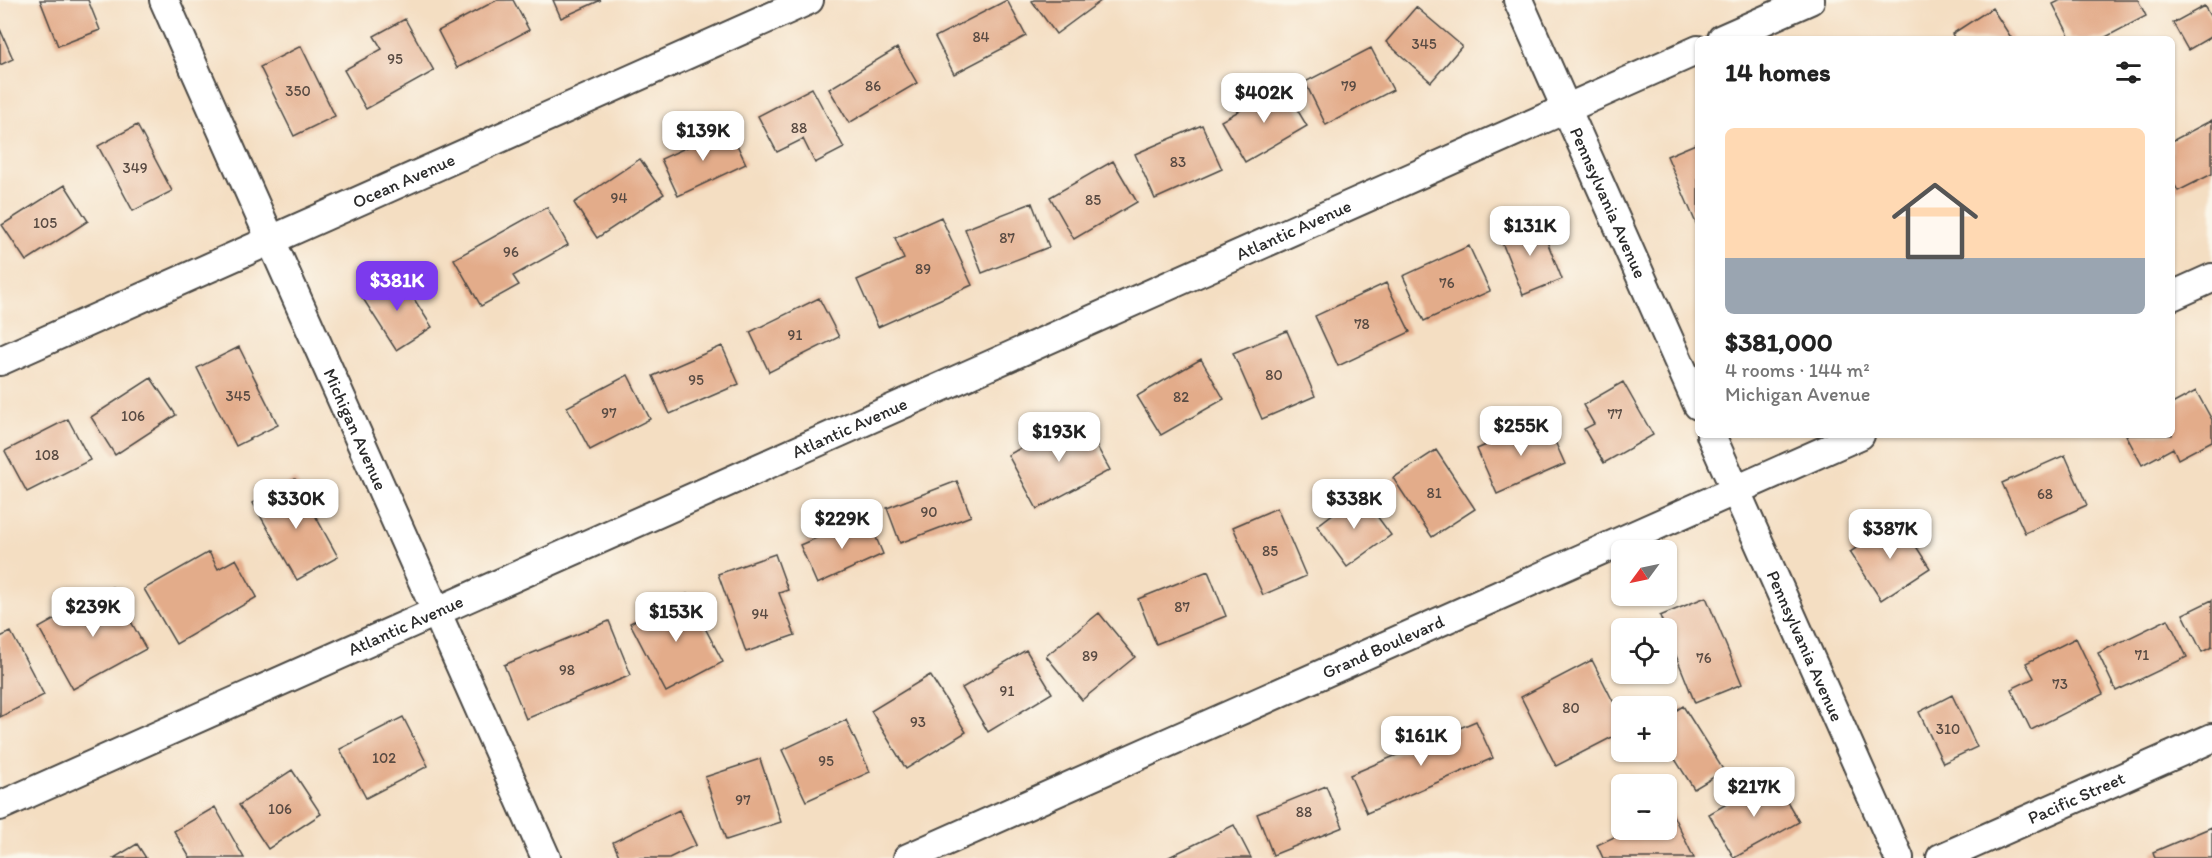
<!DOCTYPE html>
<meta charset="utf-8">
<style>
:root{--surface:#fff;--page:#f2f2f2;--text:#222;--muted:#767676;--line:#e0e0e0;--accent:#7c3aed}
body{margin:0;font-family:Itim,sans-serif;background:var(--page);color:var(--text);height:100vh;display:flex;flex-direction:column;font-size:22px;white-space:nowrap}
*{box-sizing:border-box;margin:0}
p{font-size:20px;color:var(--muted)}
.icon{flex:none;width:33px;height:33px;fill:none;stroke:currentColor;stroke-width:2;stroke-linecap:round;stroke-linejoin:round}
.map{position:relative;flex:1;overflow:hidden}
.side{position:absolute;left:1695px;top:36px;width:480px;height:402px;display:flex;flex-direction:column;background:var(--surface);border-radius:9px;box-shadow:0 2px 4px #0004}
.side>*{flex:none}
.needle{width:39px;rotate:237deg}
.tools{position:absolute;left:1611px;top:540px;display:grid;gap:12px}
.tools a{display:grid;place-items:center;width:66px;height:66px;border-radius:9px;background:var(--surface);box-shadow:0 2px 4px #0004;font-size:30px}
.price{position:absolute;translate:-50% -51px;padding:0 14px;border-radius:12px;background:#fff;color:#222;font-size:20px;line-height:39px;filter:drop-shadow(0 2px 3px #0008)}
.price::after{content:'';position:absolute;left:50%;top:36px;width:18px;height:14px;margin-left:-9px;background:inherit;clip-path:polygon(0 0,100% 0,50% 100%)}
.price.on{background:var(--accent);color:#fff}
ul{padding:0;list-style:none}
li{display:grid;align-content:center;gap:12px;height:318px;padding:0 30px}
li+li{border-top:2px solid var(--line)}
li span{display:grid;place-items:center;height:186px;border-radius:9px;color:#555}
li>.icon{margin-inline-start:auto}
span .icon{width:108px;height:108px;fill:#fffc;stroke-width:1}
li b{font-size:26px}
h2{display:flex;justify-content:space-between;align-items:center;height:72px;padding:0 30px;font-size:26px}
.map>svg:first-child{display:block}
.building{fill:#e3ac8a}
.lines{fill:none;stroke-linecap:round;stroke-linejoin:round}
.street-casing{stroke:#494642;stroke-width:32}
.street{stroke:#fff;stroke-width:28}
.labels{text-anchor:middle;stroke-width:5;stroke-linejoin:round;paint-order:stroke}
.number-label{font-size:15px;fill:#594b43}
.street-label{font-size:18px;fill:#2b2b2b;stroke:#fbf7ec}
</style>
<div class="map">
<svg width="2212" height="858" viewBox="0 0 2212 858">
<rect width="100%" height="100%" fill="#fbf7ec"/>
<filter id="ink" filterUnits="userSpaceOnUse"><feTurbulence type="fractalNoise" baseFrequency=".0167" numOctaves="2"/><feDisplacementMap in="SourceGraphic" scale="12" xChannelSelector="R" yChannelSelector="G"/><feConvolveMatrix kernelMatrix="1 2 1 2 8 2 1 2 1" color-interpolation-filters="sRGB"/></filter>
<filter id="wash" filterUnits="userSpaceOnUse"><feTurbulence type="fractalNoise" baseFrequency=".008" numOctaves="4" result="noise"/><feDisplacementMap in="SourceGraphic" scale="24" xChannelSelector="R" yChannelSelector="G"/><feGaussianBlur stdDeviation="1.35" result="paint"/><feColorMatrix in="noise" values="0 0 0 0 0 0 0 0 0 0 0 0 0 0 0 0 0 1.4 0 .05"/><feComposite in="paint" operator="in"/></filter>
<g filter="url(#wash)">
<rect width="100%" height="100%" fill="#f4dec2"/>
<g id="blocks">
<path class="building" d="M40 0H88L100 30 58 46Z
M497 0H513L529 30 457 68 438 31Z
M553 0H601L561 18Z
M1007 0 1026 36 954 74 935 37Z
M1034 0H1102L1056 34 1032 1Z
M2061 0H2138L2146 16 2102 39H2071L2053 4Z
M2204 6 2212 19V36L2188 50 2173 23Z
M1416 7 1462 46 1431 82 1386 42Z
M1992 8 2012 39H1955L1952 34Z
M405 19 434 71 366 109 344 70 382 49 374 36Z
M0 29 13 59 0 65Z
M301 46 335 116 294 136 260 67Z
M897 48 917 83 849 123 829 89Z
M1371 48 1393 90 1326 125 1305 82Z
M1283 86 1307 126 1245 162 1221 121Z
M812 88 844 148 815 163 803 139 777 152 758 116Z
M2212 120V174L2178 191 2172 180V141Z
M137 125 172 191 133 211 98 146Z
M1202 125 1222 169 1155 199 1135 154Z
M729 128 746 164 678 196 661 159Z
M1698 143V228L1667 156Z
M640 159 664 194 597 238 574 203Z
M1113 161 1137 202 1074 239 1050 197Z
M65 185 88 221 26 261 2 225Z
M1032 203 1049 247 982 273 965 229Z
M547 207 568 245 513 276 519 285 481 306 454 259Z
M941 217 972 285 878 327 857 280 904 259 895 238Z
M1538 219 1562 279 1523 295 1499 235Z
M1469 246 1490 291 1424 321 1403 276Z
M398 274 432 327 396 350 362 297Z
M1386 283 1410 332 1338 366 1315 316Z
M819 298 839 337 769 372 750 332Z
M1287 331 1315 396 1262 419 1233 353Z
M722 346 739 384 670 414 653 376Z
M239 347 278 425 236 446 197 368Z
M1201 359 1224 399 1161 435 1137 396Z
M628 375 650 419 590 450 567 407Z
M151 378 176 415 115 455 91 417Z
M1623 382 1653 435 1604 463 1584 429 1594 424 1583 405Z
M2196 391 2212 420V441L2178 459 2173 448 2142 465 2126 435H2172V404Z
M1080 416 1110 470 1037 509 1008 455Z
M68 419 90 460 27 492 5 451Z
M1545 419 1565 464 1497 494 1477 449Z
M1436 450 1475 509 1432 537 1393 478Z
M2065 455 2087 505 2025 533 2002 483Z
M295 479 338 557 297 580 253 503Z
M957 481 971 516 900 543 887 508Z
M1360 493 1391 535 1347 567 1317 526Z
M1277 508 1306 576 1263 595 1233 527Z
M867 516 883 554 817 584 800 545Z
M1899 520 1930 568 1881 600 1850 552Z
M209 552 218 569 236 559 257 597 176 644 144 589Z
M775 554 788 590 779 593 795 635 746 652 718 574Z
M1208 571 1226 616 1156 644 1138 599Z
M112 587 146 649 73 689 39 628Z
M687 594 723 662 666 692 630 623Z
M1706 597 1742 684 1695 703 1660 616Z
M2212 600V647L2202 652 2183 614Z
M1099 613 1135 657 1082 700 1046 656Z
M2168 619 2187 657 2116 691 2098 653Z
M609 621 631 675 526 719 504 665Z
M11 632 44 695 0 717V637Z
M2076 638 2103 694 2031 730 2011 689 2034 678 2026 663Z
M1026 650 1052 693 988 732 962 688Z
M1592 660 1622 719V732L1556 766 1521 697Z
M930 675 966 732 906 769 871 711Z
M1952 695 1977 747 1943 763 1919 712Z
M1683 706 1724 771 1694 789 1666 745V717Z
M403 717 428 766 366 798 340 749Z
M846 720 870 772 806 801 782 750Z
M1476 721 1493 758 1367 813 1350 775Z
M760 759 781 822 726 840 705 777Z
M292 770 321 814 268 849 239 805Z
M1773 777 1799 822 1734 858 1709 814Z
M1326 786 1343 827 1273 855 1257 814Z
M215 807 244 858H190L174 831Z
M1670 809 1694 858H1603L1597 845 1629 830H1666V811Z
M679 810 696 845 669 858H620L613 842Z
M1234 825 1251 858H1167Z
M2212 827V858H2155L2153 852Z
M137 844 146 858H114Z"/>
</g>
</g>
<g filter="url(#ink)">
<use href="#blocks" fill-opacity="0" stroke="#494642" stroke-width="1.5"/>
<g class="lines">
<g class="street-casing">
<g id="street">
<path id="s1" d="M164 0 546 858"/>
<path id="s2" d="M1518 0 1698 405"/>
<path d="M1722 39 1810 0"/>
<path d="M2172 296 2212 278"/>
<path id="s3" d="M0 361 809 0"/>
<path id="s4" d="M1711 435 1899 858"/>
<path id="s5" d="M0 806 1698 50"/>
<path id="s6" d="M908 858 1860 435"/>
<path id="s7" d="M1941 858 2212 738"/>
</g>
</g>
<use href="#street" class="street"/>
</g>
</g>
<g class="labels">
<g class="number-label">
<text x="981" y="42">84</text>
<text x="1424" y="49">345</text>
<text x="395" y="64">95</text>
<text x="873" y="91">86</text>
<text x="1349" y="91">79</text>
<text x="298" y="96">350</text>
<text x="799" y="133">88</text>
<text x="1178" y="167">83</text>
<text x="135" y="173">349</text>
<text x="619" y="203">94</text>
<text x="1093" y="205">85</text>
<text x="45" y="228">105</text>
<text x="1007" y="243">87</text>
<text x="511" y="257">96</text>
<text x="923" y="274">89</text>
<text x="1447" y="288">76</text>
<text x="1362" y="329">78</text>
<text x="795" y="340">91</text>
<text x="1274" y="380">80</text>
<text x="696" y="385">95</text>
<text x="238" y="401">345</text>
<text x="1181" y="402">82</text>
<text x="609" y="418">97</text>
<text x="1615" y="419">77</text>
<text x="133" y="421">106</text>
<text x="47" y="460">108</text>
<text x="1434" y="498">81</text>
<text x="2045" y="499">68</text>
<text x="929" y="517">90</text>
<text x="1270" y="556">85</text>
<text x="1182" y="612">87</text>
<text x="760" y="619">94</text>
<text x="2142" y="660">71</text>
<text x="1090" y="661">89</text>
<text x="1704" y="663">76</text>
<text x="567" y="675">98</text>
<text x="2060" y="689">73</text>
<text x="1007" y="696">91</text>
<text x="1571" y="713">80</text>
<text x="918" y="727">93</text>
<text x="1948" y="734">310</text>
<text x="384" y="763">102</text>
<text x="826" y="766">95</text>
<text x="743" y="805">97</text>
<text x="280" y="814">106</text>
<text x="1304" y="817">88</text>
</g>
<g class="street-label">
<text dy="6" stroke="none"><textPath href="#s3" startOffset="442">Ocean Avenue</textPath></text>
<text dy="6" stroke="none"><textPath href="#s2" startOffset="222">Pennsylvania Avenue</textPath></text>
<text dy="6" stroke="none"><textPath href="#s5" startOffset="1416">Atlantic Avenue</textPath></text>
<text dy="6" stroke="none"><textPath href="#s5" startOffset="930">Atlantic Avenue</textPath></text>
<text dy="6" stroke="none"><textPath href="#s1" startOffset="470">Michigan Avenue</textPath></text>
<text dy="6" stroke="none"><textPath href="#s5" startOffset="444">Atlantic Avenue</textPath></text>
<text dy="6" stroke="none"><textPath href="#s6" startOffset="520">Grand Boulevard</textPath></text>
<text dy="6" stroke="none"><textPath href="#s4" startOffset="231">Pennsylvania Avenue</textPath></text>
<text dy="6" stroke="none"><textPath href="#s7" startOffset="148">Pacific Street</textPath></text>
</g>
</g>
</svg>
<div class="tools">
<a><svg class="needle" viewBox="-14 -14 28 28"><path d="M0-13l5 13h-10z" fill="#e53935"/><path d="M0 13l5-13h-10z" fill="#767676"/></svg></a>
<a><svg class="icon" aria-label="locate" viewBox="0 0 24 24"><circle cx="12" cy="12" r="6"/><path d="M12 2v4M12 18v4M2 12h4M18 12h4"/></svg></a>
<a>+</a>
<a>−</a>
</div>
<b class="price" style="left:1264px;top:124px">$402K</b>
<b class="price" style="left:703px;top:162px">$139K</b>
<b class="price" style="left:1530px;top:257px">$131K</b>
<b class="price on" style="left:397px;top:312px">$381K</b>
<b class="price" style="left:1521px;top:457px">$255K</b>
<b class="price" style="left:1059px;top:463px">$193K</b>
<b class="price" style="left:296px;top:530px">$330K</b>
<b class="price" style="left:1354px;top:530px">$338K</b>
<b class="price" style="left:842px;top:550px">$229K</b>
<b class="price" style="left:1890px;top:560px">$387K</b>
<b class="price" style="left:93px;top:638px">$239K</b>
<b class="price" style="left:676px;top:643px">$153K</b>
<b class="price" style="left:1421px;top:767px">$161K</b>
<b class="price" style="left:1754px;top:818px">$217K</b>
<section class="side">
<h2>14 homes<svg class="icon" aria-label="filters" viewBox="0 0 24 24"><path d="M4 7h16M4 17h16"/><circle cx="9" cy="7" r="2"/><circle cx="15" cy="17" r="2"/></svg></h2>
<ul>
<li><span style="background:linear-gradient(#ffd9b3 70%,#9aa5b1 0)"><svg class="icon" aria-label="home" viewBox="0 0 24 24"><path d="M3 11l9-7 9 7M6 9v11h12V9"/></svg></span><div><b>$381,000</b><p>4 rooms · 144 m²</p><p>Michigan Avenue</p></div></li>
</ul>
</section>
</div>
